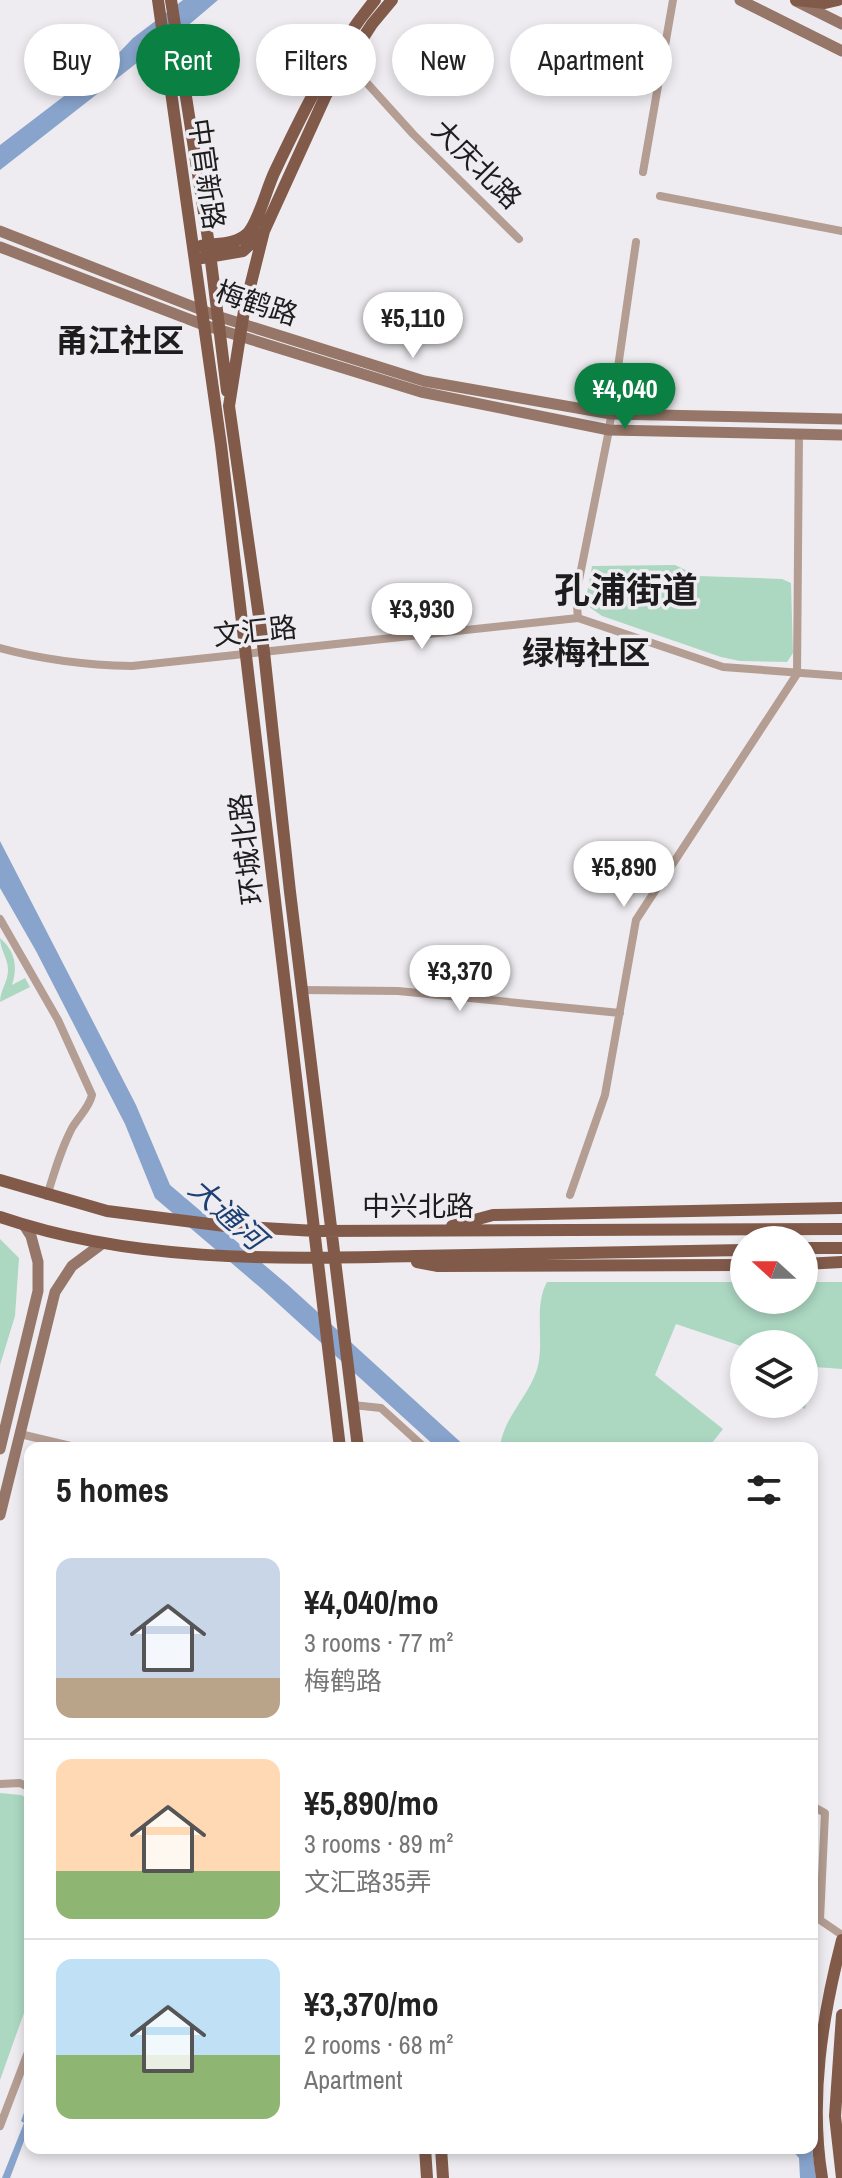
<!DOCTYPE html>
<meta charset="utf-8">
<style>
:root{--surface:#fff;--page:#f2f2f2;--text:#222;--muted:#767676;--line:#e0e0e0;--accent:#0b8043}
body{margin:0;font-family:"Archivo Narrow","Noto Sans SC",sans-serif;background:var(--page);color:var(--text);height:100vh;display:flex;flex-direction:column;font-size:30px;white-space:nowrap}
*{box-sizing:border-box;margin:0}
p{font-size:26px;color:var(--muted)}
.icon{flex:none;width:44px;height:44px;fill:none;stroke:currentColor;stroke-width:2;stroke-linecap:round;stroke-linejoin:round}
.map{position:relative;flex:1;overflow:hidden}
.sheet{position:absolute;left:24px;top:1442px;width:794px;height:712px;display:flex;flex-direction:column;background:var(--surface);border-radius:16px;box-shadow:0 4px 12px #0003}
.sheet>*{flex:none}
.guide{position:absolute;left:24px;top:24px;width:794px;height:72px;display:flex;gap:16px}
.needle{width:52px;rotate:291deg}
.tools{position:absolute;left:730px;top:1226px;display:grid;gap:16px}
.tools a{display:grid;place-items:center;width:88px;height:88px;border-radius:50%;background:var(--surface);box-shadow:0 4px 12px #0003;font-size:40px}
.price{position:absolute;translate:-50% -68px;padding:0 18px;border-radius:28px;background:#fff;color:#222;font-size:26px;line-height:52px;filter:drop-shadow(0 2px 4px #0008)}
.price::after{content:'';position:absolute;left:50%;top:48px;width:24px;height:18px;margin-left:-12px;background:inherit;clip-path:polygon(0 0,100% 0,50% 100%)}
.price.current{background:var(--accent);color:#fff}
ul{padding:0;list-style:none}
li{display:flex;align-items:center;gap:24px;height:200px;padding:0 32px}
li+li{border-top:2px solid var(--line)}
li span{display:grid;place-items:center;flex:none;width:224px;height:160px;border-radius:16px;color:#555}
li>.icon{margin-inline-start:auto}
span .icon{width:96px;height:96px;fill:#fffc;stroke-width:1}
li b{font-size:34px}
h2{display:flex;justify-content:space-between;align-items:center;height:96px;padding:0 32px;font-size:34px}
.chip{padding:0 28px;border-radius:36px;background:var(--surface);box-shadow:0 4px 12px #0003;font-size:28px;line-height:72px}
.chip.current{background:var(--accent);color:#fff}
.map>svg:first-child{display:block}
.green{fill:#acd8c2}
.water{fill:#88a3cc}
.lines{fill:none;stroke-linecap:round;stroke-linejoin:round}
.street{stroke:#b49d93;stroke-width:8}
.secondary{stroke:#967668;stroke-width:11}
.primary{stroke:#815a4a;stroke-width:12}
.labels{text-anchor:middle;stroke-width:7;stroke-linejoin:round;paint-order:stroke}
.street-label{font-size:28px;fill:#1e1d1e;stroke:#eeecf0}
.water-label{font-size:30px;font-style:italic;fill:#1d4073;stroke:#eeecf0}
.quarter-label{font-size:32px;font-weight:bold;fill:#1e1d1e;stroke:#eeecf0}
.district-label{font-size:36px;font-weight:bold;fill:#1e1d1e;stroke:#eeecf0}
</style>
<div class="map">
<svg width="842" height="2178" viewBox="0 0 842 2178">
<rect width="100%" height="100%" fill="#eeecf0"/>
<path class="green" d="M675 565 699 576 782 579 791 583 793 653 787 662 740 661 721 657 602 616 585 604 592 566Z
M0 938C15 951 18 966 12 985L25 978 30 987 0 1002C0 990 8 982 8 970 8 958 0 950 0 938Z
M0 1239 19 1258 15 1316 0 1365Z
M547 1282H744V1300H804V1282H842V1369L815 1367 805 1409 793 1404H804V1344H744V1347L676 1324 655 1375 723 1429 708 1448H500C502 1421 525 1400 535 1375 547 1346 532 1309 547 1282Z
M0 1793 21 1795 30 1800V1996L0 2080Z"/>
<path class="water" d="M183 0H218L151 57 147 55 0 170V145L114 58 133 38Z
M0 841 136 1105 170 1185 288 1285 467 1448H437L262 1289 155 1198 125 1124 36 951 0 888Z
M30 2096V2125L10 2178H2L24 2123 21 2121Z
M790 2148H812L816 2178H800L799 2158Z"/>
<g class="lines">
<path class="street" d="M336 53 347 61 413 134 519 239
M643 172 673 0
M660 196 842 231
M578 618 576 595 609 430 636 242
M0 648C44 660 86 665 132 666L578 618 723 667 842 676
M0 919 58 1020 92 1095C89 1108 79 1116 72 1128 61 1149 54 1173 47 1196
M302 990 398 991 620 1013
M570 1195 605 1095 636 920 797 674 799 434
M353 1405 381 1408 425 1448
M20 1434 79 1448
M0 1784 20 1783 30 1788
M812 1806 825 1813 820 1920 842 1935
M0 2126 30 2047"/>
<path class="secondary" d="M740 0 842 51
M796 1 842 24
M0 231 217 316 424 381 611 414 842 419
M0 247 204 325 421 392 609 430 842 435
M0 1449 38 1291V1262L31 1236 24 1225
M0 1515 55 1292 72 1266 103 1243"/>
<path class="primary" d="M158 0 221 445 340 1448
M171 0 209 245 227 391
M796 0 825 3 838 0
M201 246C216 243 236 245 248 233 259 221 267 187 275 171 304 110 332 52 375 0
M202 258 243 251 263 232
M0 1180 107 1211 225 1226 316 1231 842 1229
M0 1217C134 1263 276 1259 415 1256 525 1254 634 1252 744 1250
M452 1226 493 1215 842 1208
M804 1248H842
M417 1262 438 1266 744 1265
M804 1264 842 1262
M358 1448 290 892 264 652 229 406 244 311 264 231 326 95 372 24 392 0
M425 2148 427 2178
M441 2148 443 2178
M822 2178C809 2099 822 2017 842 1940
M842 2178 835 2116 842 2015"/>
</g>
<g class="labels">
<g class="street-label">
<text transform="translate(477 164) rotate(45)" y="10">大庆北路</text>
<text transform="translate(207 174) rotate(82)" y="10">中官新路</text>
<text transform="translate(257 303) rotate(18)" y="10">梅鹤路</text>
<text transform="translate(255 631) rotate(-6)" y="10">文汇路</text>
<text transform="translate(246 849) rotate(-97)" y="10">环城北路</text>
<text x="418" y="1216">中兴北路</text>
</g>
<g class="water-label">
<text transform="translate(227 1214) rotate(42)" y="10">大通河</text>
</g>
<g class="quarter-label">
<text x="120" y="352">甬江社区</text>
<text x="586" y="664">绿梅社区</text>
</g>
<g class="district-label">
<text x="626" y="603">孔浦街道</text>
</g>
</g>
</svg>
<div class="tools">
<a><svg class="needle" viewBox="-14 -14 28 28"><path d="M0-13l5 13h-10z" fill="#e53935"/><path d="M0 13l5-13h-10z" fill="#767676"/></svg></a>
<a><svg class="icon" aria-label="layers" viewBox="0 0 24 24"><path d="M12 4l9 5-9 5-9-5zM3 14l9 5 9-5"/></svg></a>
</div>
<b class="price" style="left:413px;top:360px">¥5,110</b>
<b class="price current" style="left:625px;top:431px">¥4,040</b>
<b class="price" style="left:422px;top:651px">¥3,930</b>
<b class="price" style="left:624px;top:909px">¥5,890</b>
<b class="price" style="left:460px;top:1013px">¥3,370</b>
<div class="guide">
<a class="chip">Buy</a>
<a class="chip current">Rent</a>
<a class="chip">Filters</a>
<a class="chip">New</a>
<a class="chip">Apartment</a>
</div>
<section class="sheet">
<h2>5 homes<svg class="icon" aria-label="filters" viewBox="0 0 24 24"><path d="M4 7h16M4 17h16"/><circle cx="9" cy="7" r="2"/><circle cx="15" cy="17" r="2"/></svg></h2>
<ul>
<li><span style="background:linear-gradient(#c9d6e8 75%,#b9a48a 0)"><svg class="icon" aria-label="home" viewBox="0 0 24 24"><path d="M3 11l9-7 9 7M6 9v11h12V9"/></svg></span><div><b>¥4,040/mo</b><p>3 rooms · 77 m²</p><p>梅鹤路</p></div></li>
<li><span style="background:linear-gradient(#ffd9b3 70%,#8fb573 0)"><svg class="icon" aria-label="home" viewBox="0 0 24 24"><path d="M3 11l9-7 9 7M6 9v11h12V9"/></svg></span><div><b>¥5,890/mo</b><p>3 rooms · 89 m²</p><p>文汇路35弄</p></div></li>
<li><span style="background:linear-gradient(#bfe0f5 60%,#8fb573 0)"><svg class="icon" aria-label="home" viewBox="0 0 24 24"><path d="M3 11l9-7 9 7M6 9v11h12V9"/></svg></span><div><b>¥3,370/mo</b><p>2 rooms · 68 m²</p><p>Apartment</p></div></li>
</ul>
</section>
</div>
